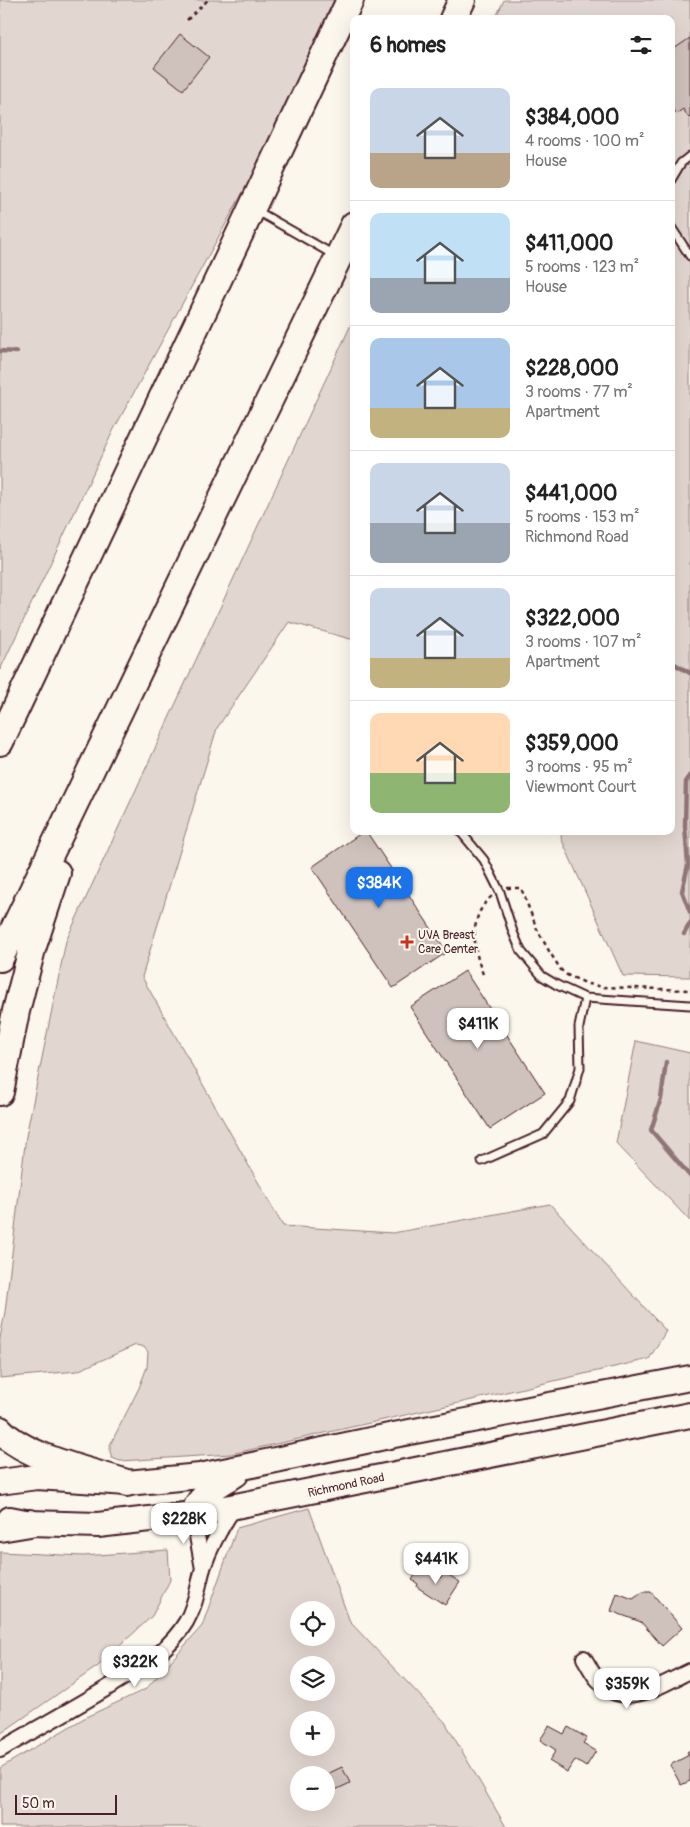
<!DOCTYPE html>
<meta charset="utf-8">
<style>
:root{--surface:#fff;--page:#f6f6f6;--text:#222;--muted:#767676;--line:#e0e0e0;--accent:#1a73e8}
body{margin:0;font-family:Pangolin,sans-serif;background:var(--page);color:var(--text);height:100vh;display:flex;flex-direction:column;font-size:19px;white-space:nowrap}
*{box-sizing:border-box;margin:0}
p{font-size:16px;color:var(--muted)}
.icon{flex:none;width:28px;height:28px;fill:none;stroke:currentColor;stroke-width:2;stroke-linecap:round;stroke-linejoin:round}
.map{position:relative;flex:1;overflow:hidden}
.details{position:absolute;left:350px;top:15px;width:325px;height:820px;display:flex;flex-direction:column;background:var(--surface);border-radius:10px;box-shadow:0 5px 20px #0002}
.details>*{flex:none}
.tools{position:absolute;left:290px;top:1601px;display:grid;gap:10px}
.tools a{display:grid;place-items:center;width:45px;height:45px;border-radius:50%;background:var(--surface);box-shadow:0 5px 20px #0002;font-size:25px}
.scale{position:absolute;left:15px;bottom:12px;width:102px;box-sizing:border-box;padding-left:5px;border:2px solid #4a1f2b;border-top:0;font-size:14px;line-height:18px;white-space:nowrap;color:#4a1f2b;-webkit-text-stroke:4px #fbf7ec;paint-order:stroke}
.price{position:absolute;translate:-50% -42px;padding:0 11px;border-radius:10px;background:#fff;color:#222;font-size:16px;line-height:32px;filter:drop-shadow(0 1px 2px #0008)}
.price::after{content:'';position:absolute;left:50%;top:30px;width:15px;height:11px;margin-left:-8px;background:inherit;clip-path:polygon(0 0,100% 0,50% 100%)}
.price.active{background:var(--accent);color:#fff}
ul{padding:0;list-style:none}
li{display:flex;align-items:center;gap:15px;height:125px;padding:0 20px}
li+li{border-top:1px solid var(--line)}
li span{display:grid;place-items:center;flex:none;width:140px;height:100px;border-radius:10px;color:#555}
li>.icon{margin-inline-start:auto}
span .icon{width:60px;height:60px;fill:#fffc;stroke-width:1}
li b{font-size:21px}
h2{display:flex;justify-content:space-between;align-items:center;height:60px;padding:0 20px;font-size:21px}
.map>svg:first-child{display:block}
.green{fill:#e2d7d0;stroke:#967b7e;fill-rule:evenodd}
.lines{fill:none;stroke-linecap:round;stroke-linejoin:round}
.stream{stroke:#907477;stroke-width:4.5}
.building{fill:#cfc2bc;stroke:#4a1f2b}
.service-casing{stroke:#4a1f2b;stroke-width:11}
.minor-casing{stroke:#4a1f2b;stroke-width:18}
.trunk-casing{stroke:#4a1f2b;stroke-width:28}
.motorway-casing{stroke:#4a1f2b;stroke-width:30}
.path{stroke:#4a1f2b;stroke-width:2.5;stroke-dasharray:4 4;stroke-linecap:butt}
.service{stroke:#fbf7ec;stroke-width:7}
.minor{stroke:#fbf7ec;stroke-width:14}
.trunk{stroke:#fbf7ec;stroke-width:24}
.motorway{stroke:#fbf7ec;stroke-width:26}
.poi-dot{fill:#c8321e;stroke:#fbf7ec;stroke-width:2}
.labels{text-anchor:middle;stroke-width:4;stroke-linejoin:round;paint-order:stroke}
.poi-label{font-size:12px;fill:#4a1f2b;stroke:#fbf7ec;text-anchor:start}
.street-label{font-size:12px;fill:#4a1f2b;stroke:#fbf7ec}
</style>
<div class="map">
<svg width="690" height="1827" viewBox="0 0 690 1827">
<rect width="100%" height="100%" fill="#fbf7ec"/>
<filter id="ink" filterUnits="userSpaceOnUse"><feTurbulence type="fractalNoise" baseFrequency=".02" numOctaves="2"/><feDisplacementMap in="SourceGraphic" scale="10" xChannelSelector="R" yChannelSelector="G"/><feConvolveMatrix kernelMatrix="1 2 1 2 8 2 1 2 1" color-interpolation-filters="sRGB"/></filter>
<g filter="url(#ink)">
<path class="green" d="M0 0H337L287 111 113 431 0 670Z
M504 0H690V977L623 976 561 838 562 831H671V19H495Z
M354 318V640L289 622 217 728 142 977 283 1226 393 1233 550 1204 666 1331 649 1359 450 1405 231 1454 120 1461 112 1458 110 1452V1445L139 1388 147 1367 148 1352 144 1347 136 1345 77 1371 0 1378V1338L5 1312 26 1136 66 941Z
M636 1041 690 1053V1221L616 1143Z
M309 1508 350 1622 445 1722 506 1827H0V1768L86 1717 146 1689 202 1626 237 1528ZM299 1610H326V1638H299ZM299 1665H326V1692H299ZM299 1720H326V1748H299ZM299 1775H326V1802H299Z
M168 1550 170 1580 152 1616 98 1666 0 1734V1552L83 1556Z"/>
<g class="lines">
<path class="stream" d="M0 351 17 352
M671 662 690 673
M690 776 686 782 685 826 688 865 682 891 690 912
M684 934 690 923
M666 1062 661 1099 651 1130 690 1176"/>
</g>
<path class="building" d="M180 34 209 57 183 90 154 67Z
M690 38V117L689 118 683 109 676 114 671 107V51Z
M364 831H366L447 952 393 988 312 867Z
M465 971 545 1093 490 1129 410 1007Z
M421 1566 440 1578 444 1572 460 1582 445 1605 417 1587 418 1584 412 1580Z
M643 1592H651L682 1628 662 1646 641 1622 611 1611 617 1593 633 1599Z
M549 1726 564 1734 568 1727 587 1738 583 1743 596 1751 586 1767 575 1760 567 1772 549 1761 556 1750 540 1740Z
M690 1750V1781L681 1785 670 1765 689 1755 687 1752Z
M342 1767 350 1783 327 1794 326 1775H325Z"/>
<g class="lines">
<g class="service-casing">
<path id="service" d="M671 180 681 163 690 156
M257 211 334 255
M671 227 690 256
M460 831 484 860 500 892 513 932 521 951 542 976 557 985 585 998 690 1005
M482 1161 543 1134 570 1101 580 1068 579 1027 585 998"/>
</g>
<g class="minor-casing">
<path id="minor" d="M193 1514 203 1569
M584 1658C589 1666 593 1675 599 1681 625 1711 662 1684 690 1671
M0 1750C37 1728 75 1708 112 1685 140 1667 168 1652 186 1622 196 1605 198 1586 203 1568 211 1545 220 1528 234 1508"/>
</g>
<g class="trunk-casing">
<path id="trunk" d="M0 1482 37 1477 127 1483 200 1476 394 1435 690 1378
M193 1514C198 1494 220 1485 236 1474
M10 1519 30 1523 98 1525 201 1513 690 1415"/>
</g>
<g class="motorway-casing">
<path id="motorway" d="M453 19 462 0
M0 742 350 0
M0 958 354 225
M0 1092 16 1011 32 949 57 873
M0 1430C26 1458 90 1471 127 1483
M0 1528 30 1523"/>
</g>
<path class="path" d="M187 20 208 0
M507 888H521L537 929 549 951 561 970 567 975 588 984 603 987 690 990
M483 974C473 949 468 916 492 896"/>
<use href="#service" class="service"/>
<use href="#minor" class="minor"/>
<use href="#trunk" class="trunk"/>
<use href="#motorway" class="motorway"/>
</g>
</g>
<path class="poi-dot" d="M404.5 934.5h5v5h5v5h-5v5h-5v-5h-5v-5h5z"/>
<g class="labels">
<g class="poi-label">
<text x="418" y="939">UVA Breast<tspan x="418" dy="14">Care Center</tspan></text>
</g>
<g class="street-label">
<text transform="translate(346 1485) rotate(-12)" y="4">Richmond Road</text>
</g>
</g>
</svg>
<div class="tools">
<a><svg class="icon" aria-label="locate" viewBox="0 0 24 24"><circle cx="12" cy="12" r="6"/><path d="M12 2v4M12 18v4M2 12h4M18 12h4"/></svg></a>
<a><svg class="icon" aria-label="layers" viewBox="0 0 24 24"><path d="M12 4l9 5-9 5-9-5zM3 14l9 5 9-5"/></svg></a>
<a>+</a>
<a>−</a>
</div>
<div class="scale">50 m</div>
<b class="price active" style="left:379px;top:909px">$384K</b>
<b class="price" style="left:478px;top:1050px">$411K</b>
<b class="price" style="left:184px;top:1545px">$228K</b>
<b class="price" style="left:436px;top:1585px">$441K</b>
<b class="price" style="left:135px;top:1688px">$322K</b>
<b class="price" style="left:627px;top:1710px">$359K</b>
<section class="details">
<h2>6 homes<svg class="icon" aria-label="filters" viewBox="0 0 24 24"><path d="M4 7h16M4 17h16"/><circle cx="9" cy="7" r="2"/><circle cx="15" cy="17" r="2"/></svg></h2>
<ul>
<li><span style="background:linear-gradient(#c9d6e8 65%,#b9a48a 0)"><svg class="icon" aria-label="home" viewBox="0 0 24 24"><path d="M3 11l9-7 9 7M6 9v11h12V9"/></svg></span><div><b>$384,000</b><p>4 rooms · 100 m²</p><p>House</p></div></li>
<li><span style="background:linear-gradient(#bfe0f5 65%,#9aa5b1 0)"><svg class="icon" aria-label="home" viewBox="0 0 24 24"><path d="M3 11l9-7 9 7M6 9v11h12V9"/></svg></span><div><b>$411,000</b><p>5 rooms · 123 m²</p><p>House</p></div></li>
<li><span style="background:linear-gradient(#a9c7e8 70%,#c2b280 0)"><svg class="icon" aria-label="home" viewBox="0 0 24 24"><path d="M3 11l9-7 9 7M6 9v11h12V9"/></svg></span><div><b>$228,000</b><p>3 rooms · 77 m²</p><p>Apartment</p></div></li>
<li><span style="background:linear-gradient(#c9d6e8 60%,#9aa5b1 0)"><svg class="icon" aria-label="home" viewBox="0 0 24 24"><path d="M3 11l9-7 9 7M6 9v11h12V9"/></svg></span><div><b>$441,000</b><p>5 rooms · 153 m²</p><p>Richmond Road</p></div></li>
<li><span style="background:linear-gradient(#c9d6e8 70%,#c2b280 0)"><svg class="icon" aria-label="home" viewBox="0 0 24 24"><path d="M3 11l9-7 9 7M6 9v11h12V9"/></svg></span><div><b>$322,000</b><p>3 rooms · 107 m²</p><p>Apartment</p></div></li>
<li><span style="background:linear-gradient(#ffd9b3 60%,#8fb573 0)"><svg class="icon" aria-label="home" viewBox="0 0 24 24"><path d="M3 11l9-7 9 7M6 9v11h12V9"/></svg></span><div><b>$359,000</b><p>3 rooms · 95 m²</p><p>Viewmont Court</p></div></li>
</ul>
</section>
</div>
